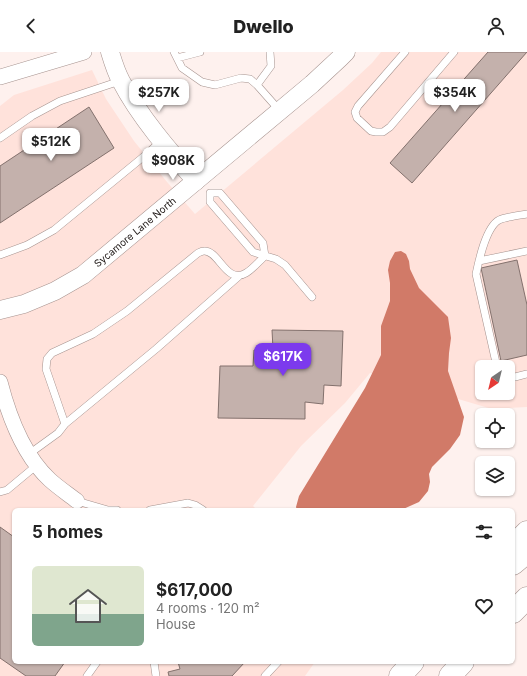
<!DOCTYPE html>
<meta charset="utf-8">
<style>
:root{--surface:#fff;--page:#f6f6f6;--text:#222;--muted:#767676;--accent:#7c3aed}
body{margin:0;font-family:Inter,sans-serif;background:var(--page);color:var(--text);height:100vh;display:flex;flex-direction:column;font-size:15px;white-space:nowrap}
*{box-sizing:border-box;margin:0}
p{font-size:13px;color:var(--muted)}
.icon{flex:none;width:22px;height:22px;fill:none;stroke:currentColor;stroke-width:2;stroke-linecap:round;stroke-linejoin:round}
.map{position:relative;flex:1;overflow:hidden}
.panel{position:absolute;left:12px;top:456px;width:503px;height:156px;display:flex;flex-direction:column;background:var(--surface);border-radius:6px;box-shadow:0 1px 3px #0004}
.panel>*{flex:none}
.needle{width:26px;rotate:215deg}
.controls{position:absolute;left:475px;top:308px;display:grid;gap:8px}
.controls a{display:grid;place-items:center;width:40px;height:40px;border-radius:6px;background:var(--surface);box-shadow:0 1px 3px #0004;font-size:20px}
.price{position:absolute;translate:-50% -34px;padding:0 9px;border-radius:8px;background:#fff;color:#222;font-size:13px;line-height:26px;filter:drop-shadow(0 1px 2px #0008)}
.price::after{content:'';position:absolute;left:50%;top:24px;width:12px;height:9px;margin-left:-6px;background:inherit;clip-path:polygon(0 0,100% 0,50% 100%)}
.price.active{background:var(--accent);color:#fff}
ul{padding:0;list-style:none}
li{display:flex;align-items:center;gap:12px;height:100px;padding:0 20px}
li span{display:grid;place-items:center;flex:none;width:112px;height:80px;border-radius:6px;color:#555}
li>.icon{margin-inline-start:auto}
span .icon{width:48px;height:48px;fill:#fffc;stroke-width:1}
li b{font-size:17px}
h2{display:flex;justify-content:space-between;align-items:center;height:48px;padding:0 20px;font-size:17px}
header{display:flex;justify-content:space-between;align-items:center;height:52px;padding:0 20px;background:var(--surface);font-size:18px;font-weight:800}
.map>svg:first-child{display:block}
.built{fill:#ffe2db;fill-rule:evenodd}
.water{fill:#d17a68}
.building{fill:#c4b1ac;stroke:#83716d}
.lines{fill:none;stroke-linecap:round;stroke-linejoin:round}
.service-casing{stroke:#a6938f;stroke-width:8}
.minor-casing{stroke:#a6938f;stroke-width:16}
.tertiary-casing{stroke:#a6938f;stroke-width:19}
.motorway-casing{stroke:#a6938f;stroke-width:23}
.service{stroke:#fff;stroke-width:7}
.minor{stroke:#fff;stroke-width:15}
.tertiary{stroke:#fff;stroke-width:18}
.motorway{stroke:#fff;stroke-width:22}
.labels{text-anchor:middle;stroke-width:4;stroke-linejoin:round;paint-order:stroke}
.street-label{font-size:10px;fill:#1c1513;stroke:#fff}
</style>
<header><svg class="icon" aria-label="back" viewBox="0 0 24 24"><path d="M15 5l-7 7 7 7"/></svg>Dwello<svg class="icon" aria-label="person" viewBox="0 0 24 24"><circle cx="12" cy="8" r="4"/><path d="M4 21q1-7 8-7t8 7"/></svg></header>
<div class="map">
<svg width="527" height="624" viewBox="0 0 527 624">
<rect width="100%" height="100%" fill="#fef1ee"/>
<path class="built" d="M381 0H527V355L492 357 370 321 345 351 301 394 253 454 257 458H14V610H315L305 624H0V54L14 43 92 18 106 47 134 89 167 130 195 162 343 38 372 11ZM482 315H508V341H482Z"/>
<path class="water" d="M401 199 406 202 409 209 410 217 419 236 448 265 451 286 449 301 448 319 464 365 460 383 450 397 432 415 429 422 430 430 428 439 419 450 401 458H297L296 455 299 444 365 336 381 303V274L390 249V231L388 218 390 209 395 200Z"/>
<path class="building" d="M488 0H527L412 131 390 111Z
M89 55 114 96 0 171V114Z
M517 208 527 253V303L501 309 481 216Z
M272 278 343 279 341 334 324 333 323 352 305 350V367L218 366 220 314H253L254 298 273 297Z
M0 475 14 485V610H65L55 624H26L0 606Z
M178 610H245L232 624H169L168 620 180 617Z"/>
<g class="lines">
<g class="service-casing">
<path id="service" d="M174 0 182 16 202 30 215 33 241 26 250 27 257 33 280 59
M405 0 358 54 355 60 357 66 371 79 376 80H383L390 75 454 0
M177 6 200 0
M257 33 271 14 270 0
M0 86 32 64 60 49 120 29
M0 203 27 193 54 178 148 101 162 88
M265 204 263 191 220 141H210V150L253 200 276 207 285 213 312 245
M479 209 527 199
M497 315 476 222C479 208 486 175 499 168 505 165 520 163 527 162
M508 324 515 325 527 322
M65 372 156 297 239 224
M29 402 58 381 65 372 46 317 47 307 52 301 93 282 127 259 198 201C200 200 202 199 204 199 219 198 226 233 246 221 253 217 259 209 265 204
M0 440 7 438 37 413
M77 449 108 458H117
M150 458 188 451 195 453 203 458
M154 610 156 624
M87 624 97 610
M265 624 278 610"/>
</g>
<g class="minor-casing">
<path id="minor" d="M0 25 84 0
M0 330C9 365 23 403 50 428 59 436 68 442 77 449"/>
</g>
<g class="tertiary-casing">
<g id="tertiary">
<path d="M110 0C113 10 116 20 121 29 139 64 170 100 196 129"/>
<path id="s1" d="M0 258 24 252 55 239 83 223 312 32 340 6 346 0"/>
</g>
</g>
<g class="motorway-casing">
<path id="motorway" d="M513 494 527 480
M513 512 527 500
M513 560 527 546
M400 624 413 610
M450 624 463 610"/>
</g>
<use href="#service" class="service"/>
<use href="#minor" class="minor"/>
<use href="#tertiary" class="tertiary"/>
<use href="#motorway" class="motorway"/>
</g>
<g class="labels">
<g class="street-label">
<text dy="4" stroke="none"><textPath href="#s1" startOffset="158">Sycamore Lane North</textPath></text>
</g>
</g>
</svg>
<div class="controls">
<a><svg class="needle" viewBox="-14 -14 28 28"><path d="M0-13l5 13h-10z" fill="#e53935"/><path d="M0 13l5-13h-10z" fill="#767676"/></svg></a>
<a><svg class="icon" aria-label="locate" viewBox="0 0 24 24"><circle cx="12" cy="12" r="6"/><path d="M12 2v4M12 18v4M2 12h4M18 12h4"/></svg></a>
<a><svg class="icon" aria-label="layers" viewBox="0 0 24 24"><path d="M12 4l9 5-9 5-9-5zM3 14l9 5 9-5"/></svg></a>
</div>
<b class="price" style="left:159px;top:61px">$257K</b>
<b class="price" style="left:455px;top:61px">$354K</b>
<b class="price" style="left:51px;top:110px">$512K</b>
<b class="price" style="left:173px;top:129px">$908K</b>
<b class="price active" style="left:283px;top:325px">$617K</b>
<section class="panel">
<h2>5 homes<svg class="icon" aria-label="filters" viewBox="0 0 24 24"><path d="M4 7h16M4 17h16"/><circle cx="9" cy="7" r="2"/><circle cx="15" cy="17" r="2"/></svg></h2>
<ul>
<li><span style="background:linear-gradient(#dfe7d0 60%,#7fa58c 0)"><svg class="icon" aria-label="home" viewBox="0 0 24 24"><path d="M3 11l9-7 9 7M6 9v11h12V9"/></svg></span><div><b>$617,000</b><p>4 rooms · 120 m²</p><p>House</p></div><svg class="icon" aria-label="heart" viewBox="0 0 24 24"><path d="M12 20l-8-8c-3-5 5-10 8-4 3-6 11-1 8 4z"/></svg></li>
</ul>
</section>
</div>
